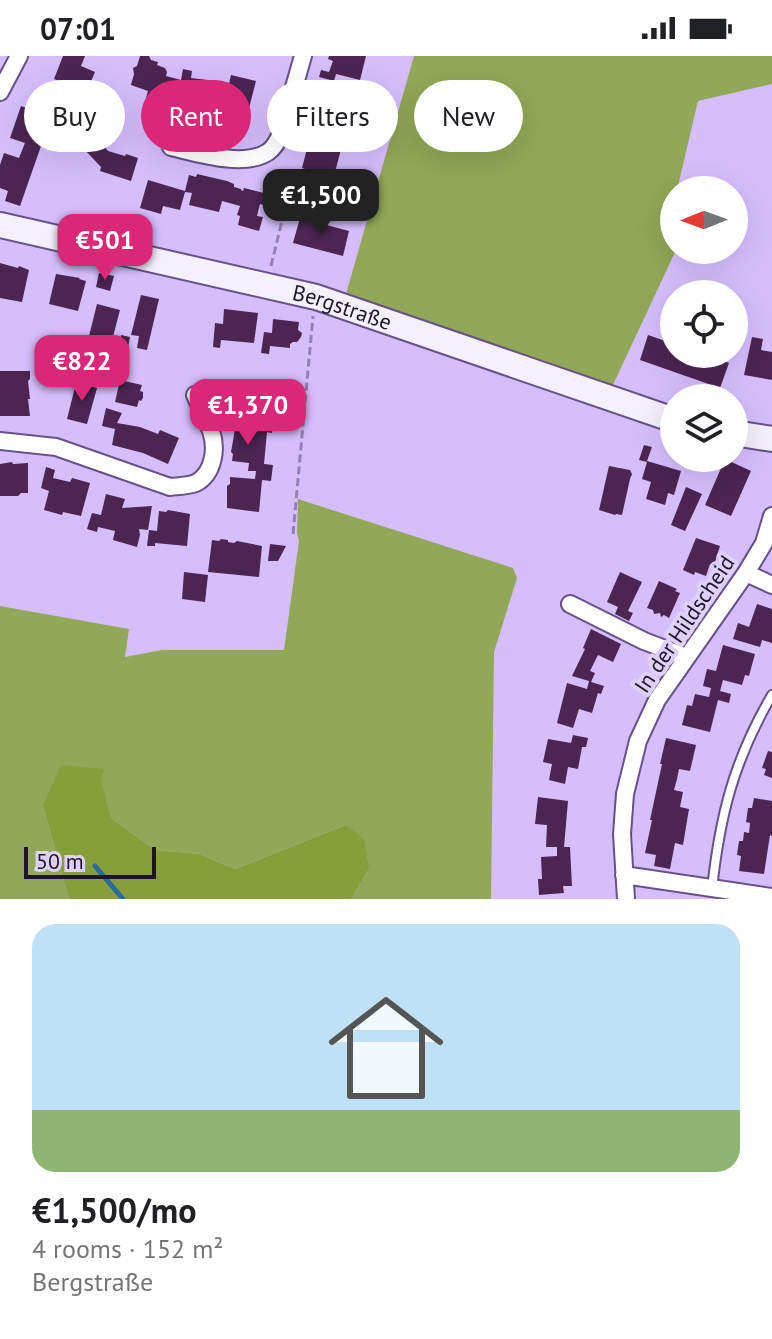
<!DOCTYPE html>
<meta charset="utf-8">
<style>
:root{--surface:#fff;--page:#f2f2f2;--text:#202124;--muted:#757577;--accent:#db2777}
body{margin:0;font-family:"PT Sans",sans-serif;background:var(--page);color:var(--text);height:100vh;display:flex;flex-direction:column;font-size:30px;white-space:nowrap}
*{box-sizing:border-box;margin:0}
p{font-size:26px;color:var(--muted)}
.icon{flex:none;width:44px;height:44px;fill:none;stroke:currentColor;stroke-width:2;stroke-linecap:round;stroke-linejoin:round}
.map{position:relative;height:843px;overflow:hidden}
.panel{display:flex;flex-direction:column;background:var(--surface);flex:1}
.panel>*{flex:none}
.banner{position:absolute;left:24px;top:24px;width:724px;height:72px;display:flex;gap:16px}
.needle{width:52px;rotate:269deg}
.controls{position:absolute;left:660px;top:120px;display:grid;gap:16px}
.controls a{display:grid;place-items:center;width:88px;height:88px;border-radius:50%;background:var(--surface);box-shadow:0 8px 32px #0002;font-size:40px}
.scale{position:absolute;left:24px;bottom:20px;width:132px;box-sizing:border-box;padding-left:8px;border:4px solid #1e152b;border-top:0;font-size:22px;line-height:28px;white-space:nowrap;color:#1e152b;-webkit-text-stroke:6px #ded1f7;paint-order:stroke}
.price{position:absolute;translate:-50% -68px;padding:0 18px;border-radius:16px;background:var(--accent);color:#fff;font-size:26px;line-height:52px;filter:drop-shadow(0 2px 4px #0008)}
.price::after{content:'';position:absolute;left:50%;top:48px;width:24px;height:18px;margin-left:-12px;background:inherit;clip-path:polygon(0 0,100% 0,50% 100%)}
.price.selected{background:#222;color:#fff}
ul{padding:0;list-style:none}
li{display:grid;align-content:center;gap:16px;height:424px;padding:0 32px}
li span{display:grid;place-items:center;height:248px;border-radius:24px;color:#555}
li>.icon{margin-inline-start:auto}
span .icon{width:144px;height:144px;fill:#fffc;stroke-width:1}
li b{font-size:34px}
.chip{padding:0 28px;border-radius:36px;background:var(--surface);box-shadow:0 8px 32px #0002;font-size:28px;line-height:72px}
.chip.selected{background:var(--accent);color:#fff}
.status{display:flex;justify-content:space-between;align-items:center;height:56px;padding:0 40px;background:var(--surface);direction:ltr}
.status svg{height:22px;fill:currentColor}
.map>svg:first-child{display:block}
.green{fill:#92a757}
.forest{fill:#879f3b}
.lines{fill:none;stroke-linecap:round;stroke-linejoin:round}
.stream{stroke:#286b9d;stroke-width:5}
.building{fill:#4c2553}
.lane-casing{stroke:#675188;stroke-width:12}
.street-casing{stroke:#675188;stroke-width:20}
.secondary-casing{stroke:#675188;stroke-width:28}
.path{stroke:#9481b2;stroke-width:3;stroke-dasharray:8 4;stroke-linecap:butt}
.lane{stroke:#fff;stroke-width:8}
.street{stroke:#fff;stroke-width:16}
.secondary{stroke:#f5f1fc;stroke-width:24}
.labels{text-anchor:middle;stroke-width:8;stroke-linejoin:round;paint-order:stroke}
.street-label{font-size:22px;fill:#1e152b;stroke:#ded1f7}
</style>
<div class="status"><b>07:01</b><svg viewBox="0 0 49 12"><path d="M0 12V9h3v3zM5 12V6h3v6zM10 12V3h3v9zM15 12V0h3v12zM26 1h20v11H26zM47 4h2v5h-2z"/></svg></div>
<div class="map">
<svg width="772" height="843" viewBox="0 0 772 843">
<rect width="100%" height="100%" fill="#d6befd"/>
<path class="green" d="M414 0H772V28L698 45 677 134H674V194H676L612 331 346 238Z
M298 443 513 512 517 522 494 596 491 843H351L369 813 345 769 235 813 200 798 155 794 111 762 100 722 105 713 43 750 69 843H0V550L129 573 125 601 162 594H284L299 485 297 477Z"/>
<path class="forest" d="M61 709 105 713 101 723 111 762 155 794 200 798 235 813 345 769 364 783 369 813 351 843H69L43 750Z"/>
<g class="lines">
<path class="stream" d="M95 810 123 843"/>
</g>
<path class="building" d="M63 0H85L81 10 95 16 86 37 54 23Z
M140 0H149L151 4 158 6 157 9 165 12 167 16 166 20 181 24 183 13 192 15 191 22 208 24 203 56 185 53 187 38 179 37 177 45 169 43 167 51 157 48 158 46 146 42 148 35 131 29 134 18 133 12 137 10Z
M329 0H366L360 24 336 18 334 25 319 21 321 14 329 16 333 5 328 3Z
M231 19 256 25 248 56 224 49Z
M328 32 355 39 345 78 317 71 320 59 314 57 316 50 318 42 324 43Z
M40 46 54 53 20 150 5 145 8 135 0 132V109L4 97 19 102 25 87 10 82 21 50 36 55Z
M221 57 235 60 231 79 216 76Z
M309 76 325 81 323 86 330 88 329 90 341 93 331 132 327 131 324 144 305 139 308 126 301 124 305 113 302 112 309 85H307Z
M97 81 108 95 125 100 126 98 138 102 131 125 100 115 101 111 84 93Z
M197 118 227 125 234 128V131L241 133V134L243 135 244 132 268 138 266 150 260 148 257 160 263 161 259 175 238 169 240 160 237 159 240 150 222 145 219 156 189 149 192 137 185 136 180 154 163 150 161 158 140 152 148 124 185 135 189 119 196 121Z
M340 129 373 138 369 156 335 147Z
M278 132 287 134 282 155 276 153 277 147 274 146Z
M300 162 349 175 343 200 293 187Z
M0 207 18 212 19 210 29 214 22 246 0 242Z
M99 217 114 220 110 235 96 231Z
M56 218 80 222 79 223 86 225 78 255 49 248Z
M141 239 159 243 147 294 137 292 139 280 131 279Z
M97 248 120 254 109 296 98 293 99 287 88 284Z
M224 253 258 257 254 287 221 284 220 292 213 291 215 267 223 268Z
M273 263 299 266 298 274 302 277 301 281 297 286H293L290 288V292L270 290 269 298 261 297 264 276 272 277Z
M121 279 130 281 125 308 116 306Z
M648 279 674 288 675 300 684 303 686 298H704L729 307 720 332 640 304Z
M752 281 763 283 761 294 772 296V324L744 319Z
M0 315H30V323L28 325 30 343H28L30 360H0Z
M120 324 142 329 140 335 143 336V342L141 345 139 344 137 351 115 346Z
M230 324 262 328 258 359 274 361 272 377 267 376 264 408 273 409 271 425 262 424 259 456 227 452V430L230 428V421L255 423 256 415H248L249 407 232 405 233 398 231 396 235 373 257 375 258 359 227 356V333L229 331Z
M76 327 97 332 87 368 67 363Z
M106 352 122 357 117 367 140 371 158 378 160 374 179 382 168 408 143 397 112 389 115 373 102 370Z
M644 389 652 391 647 405 681 415 674 439 668 437 665 449 646 443 651 426 642 423 647 406 639 404Z
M725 403 751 415 731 460 705 449Z
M12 406 13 408 28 407V437H21L18 440H0V408Z
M609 410 630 414 632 418 630 423 622 459 616 458 615 459 599 454Z
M46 411 55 414 53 422 70 426 72 422 90 427 81 460 63 456 62 459 44 454 49 435 41 432Z
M686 431 702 438 685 475 671 469Z
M106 438 125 443 122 452 152 450 148 474 139 473 140 479 137 491 113 484 115 475 98 471 97 476 87 473 92 457 101 459Z
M168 454 190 458 187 490 155 487V490H147L149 474 157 475 159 455 166 456Z
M696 482 720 490 714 509 710 508 706 520 695 516 694 519 683 514Z
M221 483 228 484V486L234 487 237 485 262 490 259 521 208 516 212 484 219 485Z
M270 488 286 490 278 505H268Z
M184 516 208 519 205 546 182 543Z
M620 516 642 526 628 555 633 557 629 565 615 558 618 551 607 546Z
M659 525 677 533 675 535 680 537 669 562 664 559 661 561 660 557 654 558 653 554 647 552Z
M757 548 772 553V587L762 584 760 591 733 583 738 567 749 571Z
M591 573 621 588 613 606 598 599 590 615 595 617 591 626 604 630 601 638 598 637 592 657 579 653 573 672 557 667 567 627 587 633 589 625 572 620 585 593 583 592Z
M723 589 755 598 749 620 745 619 742 629 723 624 720 635 731 638 729 647 718 644 710 676 682 669 687 649 692 650 695 638 709 641 711 632 703 630 707 613 716 615Z
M573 679 588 682 586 691H582L578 713 568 711 565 728 549 724 552 708 543 706 548 683 571 687Z
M666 682 696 689 690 715 679 713 677 723 674 734 683 736 680 751 689 753 683 789 675 787 670 813 654 810 656 799 645 797 652 764H650L662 708H660Z
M768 695 772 696V722L764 719 766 713 762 712Z
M538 741 568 745 564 791H570L572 830H563L564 837 539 839 538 823H542L541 801 557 800V791H546L547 769 535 768Z
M754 742 772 745V780L770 779 764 818 739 815 741 800 737 799 739 785H743L744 776 749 777 750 767 746 766 748 752H752Z"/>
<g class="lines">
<g class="lane-casing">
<path id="lane" d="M712 833C720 759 734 704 772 639"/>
</g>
<g class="street-casing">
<path id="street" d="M0 36 19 0
M171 91C197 97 244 112 268 96 274 92 277 86 280 80L303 0
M0 385 56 391 170 431C179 430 188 430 196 427 214 417 217 392 211 375 207 363 200 351 195 339
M746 517 772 529
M570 548 644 585 686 601
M624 819 772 841
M626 843 622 778 625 738 638 685 657 644 746 517 764 487 772 460"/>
</g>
<g class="secondary-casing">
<g id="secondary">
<path id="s1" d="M0 169 316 241 674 364"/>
<path d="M734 377 772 383"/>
</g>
</g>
<path class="path" d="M271 210 289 136 284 126
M293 478 313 260"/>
<use href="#lane" class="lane"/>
<use href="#street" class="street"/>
<use href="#secondary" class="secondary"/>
</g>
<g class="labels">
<g class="street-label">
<text dy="8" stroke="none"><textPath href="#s1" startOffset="352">Bergstraße</textPath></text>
<text transform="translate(684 568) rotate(-56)" y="8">In der Hildscheid</text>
</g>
</g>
</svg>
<div class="controls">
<a><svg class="needle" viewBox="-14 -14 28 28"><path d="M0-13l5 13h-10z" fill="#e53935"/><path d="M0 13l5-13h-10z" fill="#757577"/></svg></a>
<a><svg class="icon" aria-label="locate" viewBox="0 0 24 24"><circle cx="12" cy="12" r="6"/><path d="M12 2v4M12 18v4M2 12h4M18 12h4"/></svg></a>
<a><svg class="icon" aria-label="layers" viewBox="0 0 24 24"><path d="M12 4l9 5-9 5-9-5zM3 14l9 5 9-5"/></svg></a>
</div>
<div class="scale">50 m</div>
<b class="price selected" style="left:321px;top:181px">€1,500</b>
<b class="price" style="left:105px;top:226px">€501</b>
<b class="price" style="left:82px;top:347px">€822</b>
<b class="price" style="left:248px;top:391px">€1,370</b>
<div class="banner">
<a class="chip">Buy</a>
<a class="chip selected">Rent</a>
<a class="chip">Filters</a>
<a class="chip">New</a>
</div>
</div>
<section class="panel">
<ul>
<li><span style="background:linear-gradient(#bfe0f5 75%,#8fb573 0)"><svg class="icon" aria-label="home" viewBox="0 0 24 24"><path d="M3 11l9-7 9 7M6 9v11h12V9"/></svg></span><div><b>€1,500/mo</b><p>4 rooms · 152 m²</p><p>Bergstraße</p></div></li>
</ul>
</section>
